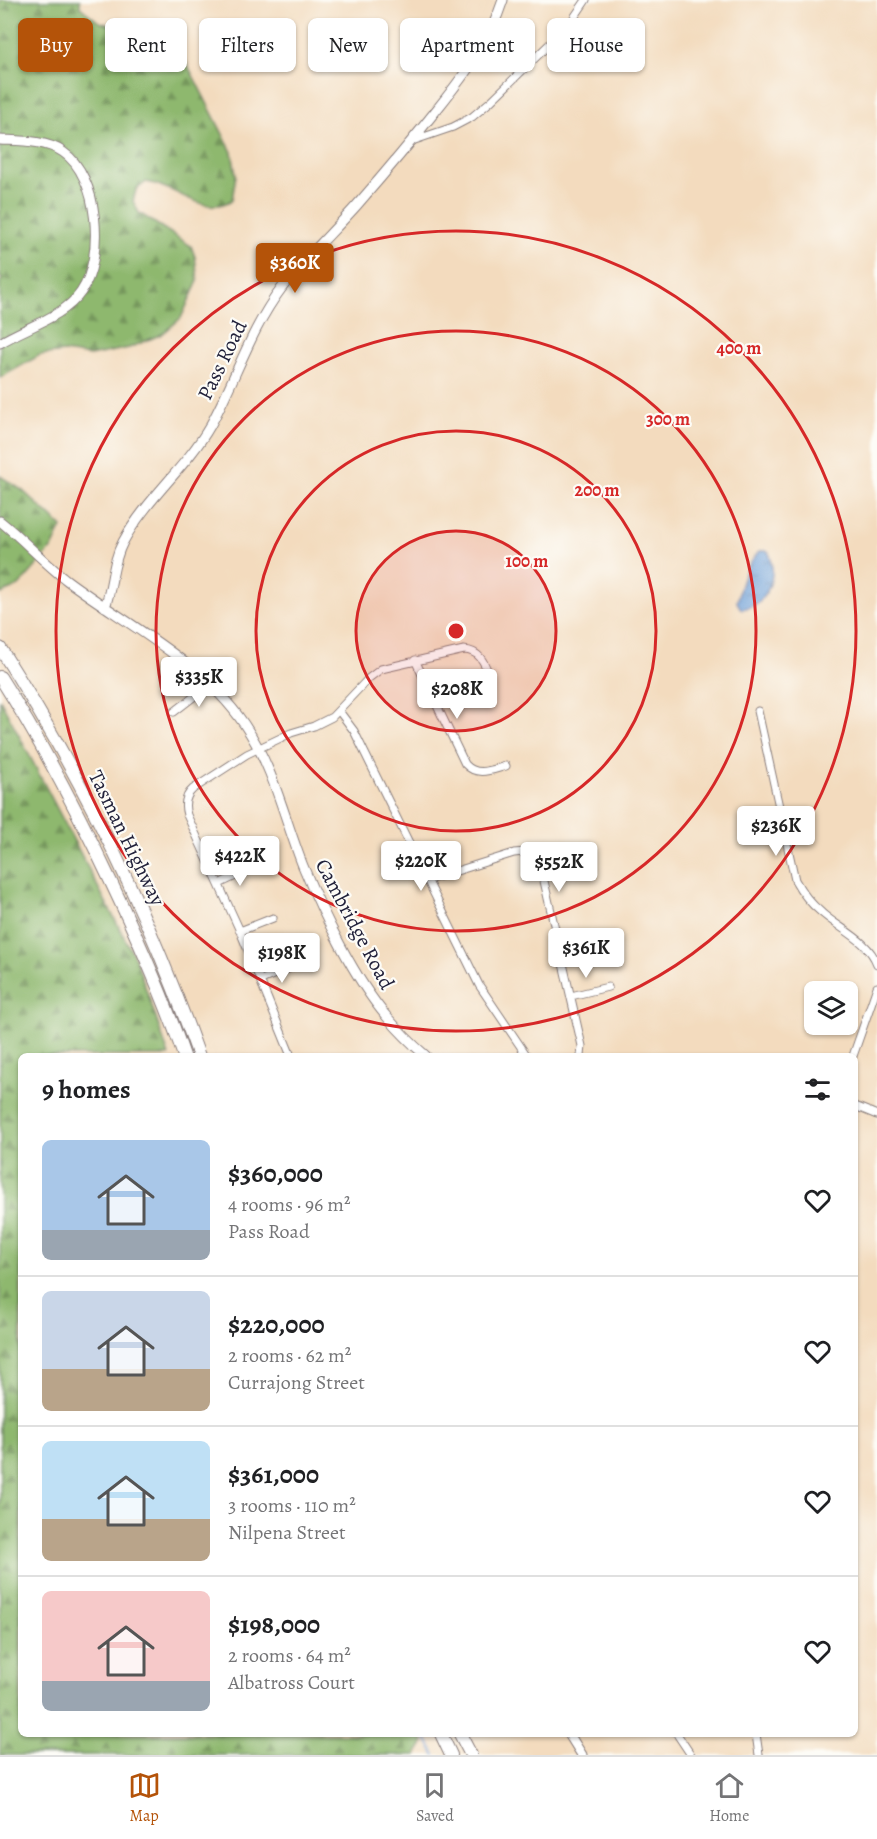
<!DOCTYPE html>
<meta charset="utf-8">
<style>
:root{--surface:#fff;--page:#f6f6f6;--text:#202124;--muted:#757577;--line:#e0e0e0;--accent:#b45309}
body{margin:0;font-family:Alegreya,serif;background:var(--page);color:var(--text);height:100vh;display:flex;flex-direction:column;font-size:22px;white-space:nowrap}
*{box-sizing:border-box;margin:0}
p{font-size:20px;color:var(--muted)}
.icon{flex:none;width:33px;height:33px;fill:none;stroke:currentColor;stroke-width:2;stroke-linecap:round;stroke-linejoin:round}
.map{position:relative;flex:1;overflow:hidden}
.panel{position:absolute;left:18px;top:1053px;width:840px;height:684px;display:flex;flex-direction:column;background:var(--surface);border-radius:9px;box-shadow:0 2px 4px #0004}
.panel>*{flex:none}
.top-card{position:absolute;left:18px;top:18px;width:842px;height:54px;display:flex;gap:12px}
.tools{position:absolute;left:804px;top:981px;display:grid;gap:12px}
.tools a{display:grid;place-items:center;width:54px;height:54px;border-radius:9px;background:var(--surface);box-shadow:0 2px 4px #0004;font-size:30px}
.price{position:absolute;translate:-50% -51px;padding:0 14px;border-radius:6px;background:#fff;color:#222;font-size:20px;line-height:39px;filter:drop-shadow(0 2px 3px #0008)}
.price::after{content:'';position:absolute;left:50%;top:36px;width:18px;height:14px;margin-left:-9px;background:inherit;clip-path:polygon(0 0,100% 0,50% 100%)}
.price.on{background:var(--accent);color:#fff}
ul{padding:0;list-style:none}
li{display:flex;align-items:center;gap:18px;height:150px;padding:0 24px}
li+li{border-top:2px solid var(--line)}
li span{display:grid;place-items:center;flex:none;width:168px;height:120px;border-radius:9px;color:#555}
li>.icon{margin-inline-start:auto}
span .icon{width:72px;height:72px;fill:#fffc;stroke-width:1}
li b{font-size:26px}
h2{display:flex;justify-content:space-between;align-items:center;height:72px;padding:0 24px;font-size:26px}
.chip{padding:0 21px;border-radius:9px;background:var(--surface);box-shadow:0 2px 4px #0004;font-size:21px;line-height:54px}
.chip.on{background:var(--accent);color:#fff}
.menu{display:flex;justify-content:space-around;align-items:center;height:84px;border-top:2px solid var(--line);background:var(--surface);font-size:16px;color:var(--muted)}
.menu a{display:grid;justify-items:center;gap:3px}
.menu .on{color:var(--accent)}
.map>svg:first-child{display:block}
.forest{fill:url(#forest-firs);stroke:#586d54;stroke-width:1.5}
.water{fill:url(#water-ripples);stroke:#465f88;stroke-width:1.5}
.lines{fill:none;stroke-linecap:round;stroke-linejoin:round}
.stream{stroke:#6b9cd5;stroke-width:2}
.street-casing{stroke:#8a7e7c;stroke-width:9}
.secondary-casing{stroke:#8a7e7c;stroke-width:11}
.highway-casing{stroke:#8a7e7c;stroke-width:14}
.street{stroke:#fff;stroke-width:7}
.secondary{stroke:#fff;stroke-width:9}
.highway{stroke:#fff;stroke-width:12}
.ring{fill:none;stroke:#d62828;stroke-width:3}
.labels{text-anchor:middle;stroke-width:4.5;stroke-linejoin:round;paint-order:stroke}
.street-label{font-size:21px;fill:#22223b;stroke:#fdfcf7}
.centre{fill:#d62828;stroke:#fdfcf7;stroke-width:3}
.ring-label{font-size:18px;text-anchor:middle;font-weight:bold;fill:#d62828;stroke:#fdfcf7;stroke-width:4.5;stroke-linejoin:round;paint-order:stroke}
</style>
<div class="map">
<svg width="877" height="1755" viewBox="0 0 877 1755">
<defs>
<pattern id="forest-firs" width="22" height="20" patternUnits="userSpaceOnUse" patternTransform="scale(1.5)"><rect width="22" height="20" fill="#8eb86e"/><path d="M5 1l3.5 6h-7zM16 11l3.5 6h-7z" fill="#74955c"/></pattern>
<pattern id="water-ripples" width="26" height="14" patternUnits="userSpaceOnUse" patternTransform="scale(1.5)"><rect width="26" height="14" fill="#6b9cd5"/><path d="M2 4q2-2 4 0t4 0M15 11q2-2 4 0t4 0" fill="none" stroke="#587fae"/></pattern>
</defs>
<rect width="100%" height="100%" fill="#fdfcf7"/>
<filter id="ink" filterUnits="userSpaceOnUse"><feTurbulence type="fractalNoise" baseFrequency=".0167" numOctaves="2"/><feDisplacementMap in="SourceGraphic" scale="12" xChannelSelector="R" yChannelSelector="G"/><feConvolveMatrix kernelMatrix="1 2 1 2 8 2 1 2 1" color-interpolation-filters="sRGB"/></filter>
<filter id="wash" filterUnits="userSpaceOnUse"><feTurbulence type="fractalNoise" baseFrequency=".008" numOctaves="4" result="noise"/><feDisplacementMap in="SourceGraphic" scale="24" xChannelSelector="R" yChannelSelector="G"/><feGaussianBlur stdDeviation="1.35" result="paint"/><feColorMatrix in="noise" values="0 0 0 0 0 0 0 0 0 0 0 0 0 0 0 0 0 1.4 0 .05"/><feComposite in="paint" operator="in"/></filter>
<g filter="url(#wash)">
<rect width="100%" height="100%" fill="#f3dbbe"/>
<path class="forest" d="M0 0H80V7L99 22 169 42 183 56 232 152 236 175 232 200C203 218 175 185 146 182L136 190 133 201 139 213 191 246 195 257 198 281 181 318 162 334 129 348 90 356 64 352 40 355 0 378V283L2 279 0 276Z
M0 476 22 490 62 527 52 548 19 586 1 594Z
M0 699 136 960 169 1056H21V1734H420L424 1742 416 1755H0Z"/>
<path class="water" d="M760 551H768C779 574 768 606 741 609L737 602C740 584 746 564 760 551Z"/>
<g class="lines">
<path class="stream" d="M424 1734 435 1755"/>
</g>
</g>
<g filter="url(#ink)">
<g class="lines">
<g class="street-casing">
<path id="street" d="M412 141 453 127 472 117 491 101 569 25 586 0
M415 660 465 764C477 777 491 770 506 766
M339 711 354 731 479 985 527 1056
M758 711 795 880C802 893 811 904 822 913 840 929 869 941 877 964
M174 712 209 685
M428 880 514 853C527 851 536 856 541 868L582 1046 581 1056
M219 884 252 868
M240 931 273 918
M261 980 294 966
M571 996 608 987
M291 1056 240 931 187 815C184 805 185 796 193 789L247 754 291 733 314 726 332 717 369 678 381 669 464 650C479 651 484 661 489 675
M853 1056 877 987
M855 1106 877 1115
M677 1734 691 1755
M756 1734 759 1755"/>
</g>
<g class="secondary-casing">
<path id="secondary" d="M0 140C21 141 45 140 63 152 99 176 105 257 81 292 64 317 26 327 0 343
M0 521C24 540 44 563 68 581 126 624 203 663 244 724 274 768 284 818 303 866 322 912 355 980 387 1017 399 1031 412 1044 426 1056
M105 607C113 585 112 562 123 542 146 499 186 468 210 426 235 381 250 330 281 289 304 259 332 233 357 205 385 173 412 141 438 108 466 73 489 43 503 0
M569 1734 582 1755"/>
</g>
<g class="highway-casing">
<path id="highway" d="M0 648C82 776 148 913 199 1056
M0 677C42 743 78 812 111 882 138 939 164 997 184 1056
M441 1734 451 1755
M460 1734 471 1755"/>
</g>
<use href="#street" class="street"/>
<use href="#secondary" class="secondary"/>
<use href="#highway" class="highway"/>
</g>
</g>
<circle cx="456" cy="631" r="100" fill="#d62828" fill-opacity=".12"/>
<g class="ring">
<circle cx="456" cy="631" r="100"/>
<circle cx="456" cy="631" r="200"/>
<circle cx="456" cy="631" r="300"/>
<circle cx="456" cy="631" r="400"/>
</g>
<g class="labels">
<g class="street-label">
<text transform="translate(222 360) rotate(-64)" y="7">Pass Road</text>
<text transform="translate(127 838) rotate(64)" y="7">Tasman Highway</text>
<text transform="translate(355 924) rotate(62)" y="7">Cambridge Road</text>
</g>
</g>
<circle cx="456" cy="631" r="9" class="centre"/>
<g class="ring-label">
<text x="739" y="354">400 m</text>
<text x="668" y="425">300 m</text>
<text x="597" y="496">200 m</text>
<text x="527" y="567">100 m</text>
</g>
</svg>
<div class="tools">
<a><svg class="icon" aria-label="layers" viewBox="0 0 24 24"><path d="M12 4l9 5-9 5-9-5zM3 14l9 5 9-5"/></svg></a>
</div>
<b class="price on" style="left:295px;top:294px">$360K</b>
<b class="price" style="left:199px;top:708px">$335K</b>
<b class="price" style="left:457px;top:720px">$208K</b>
<b class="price" style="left:776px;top:857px">$236K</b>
<b class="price" style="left:240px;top:887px">$422K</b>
<b class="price" style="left:421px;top:892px">$220K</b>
<b class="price" style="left:559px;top:893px">$552K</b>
<b class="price" style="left:586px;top:979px">$361K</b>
<b class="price" style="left:282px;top:984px">$198K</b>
<div class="top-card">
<a class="chip on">Buy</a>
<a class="chip">Rent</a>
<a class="chip">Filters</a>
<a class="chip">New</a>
<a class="chip">Apartment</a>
<a class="chip">House</a>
</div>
<section class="panel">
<h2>9 homes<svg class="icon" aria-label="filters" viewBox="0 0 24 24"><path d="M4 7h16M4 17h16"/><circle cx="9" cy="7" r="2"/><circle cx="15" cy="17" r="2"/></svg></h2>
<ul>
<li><span style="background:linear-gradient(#a9c7e8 75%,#9aa5b1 0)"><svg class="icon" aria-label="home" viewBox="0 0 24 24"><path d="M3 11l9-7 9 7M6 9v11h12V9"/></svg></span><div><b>$360,000</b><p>4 rooms · 96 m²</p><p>Pass Road</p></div><svg class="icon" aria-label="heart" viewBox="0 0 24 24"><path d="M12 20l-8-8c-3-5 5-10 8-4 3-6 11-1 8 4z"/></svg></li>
<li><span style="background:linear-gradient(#c9d6e8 65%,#b9a48a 0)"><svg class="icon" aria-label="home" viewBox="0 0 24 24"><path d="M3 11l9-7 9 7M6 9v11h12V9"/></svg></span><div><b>$220,000</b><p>2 rooms · 62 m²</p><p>Currajong Street</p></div><svg class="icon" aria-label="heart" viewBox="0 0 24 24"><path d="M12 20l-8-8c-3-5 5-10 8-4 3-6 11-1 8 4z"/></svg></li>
<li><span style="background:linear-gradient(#bfe0f5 65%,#b9a48a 0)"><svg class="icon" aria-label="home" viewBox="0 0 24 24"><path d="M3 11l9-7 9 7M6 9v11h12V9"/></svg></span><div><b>$361,000</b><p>3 rooms · 110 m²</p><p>Nilpena Street</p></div><svg class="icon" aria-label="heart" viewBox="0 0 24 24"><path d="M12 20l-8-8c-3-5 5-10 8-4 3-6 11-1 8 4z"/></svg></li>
<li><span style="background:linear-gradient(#f6c9c9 75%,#9aa5b1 0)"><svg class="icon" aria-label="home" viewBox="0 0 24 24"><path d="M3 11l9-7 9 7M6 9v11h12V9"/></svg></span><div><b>$198,000</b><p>2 rooms · 64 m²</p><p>Albatross Court</p></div><svg class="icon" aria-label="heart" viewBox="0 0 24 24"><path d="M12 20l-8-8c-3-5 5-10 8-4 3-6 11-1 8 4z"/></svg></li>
</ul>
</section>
</div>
<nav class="menu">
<a class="on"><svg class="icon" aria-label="map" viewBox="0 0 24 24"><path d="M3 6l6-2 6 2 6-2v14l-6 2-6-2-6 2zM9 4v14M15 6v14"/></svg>Map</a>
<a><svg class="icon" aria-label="saved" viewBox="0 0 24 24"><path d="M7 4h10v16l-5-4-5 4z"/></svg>Saved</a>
<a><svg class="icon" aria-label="home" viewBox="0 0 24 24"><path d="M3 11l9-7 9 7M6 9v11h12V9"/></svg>Home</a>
</nav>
